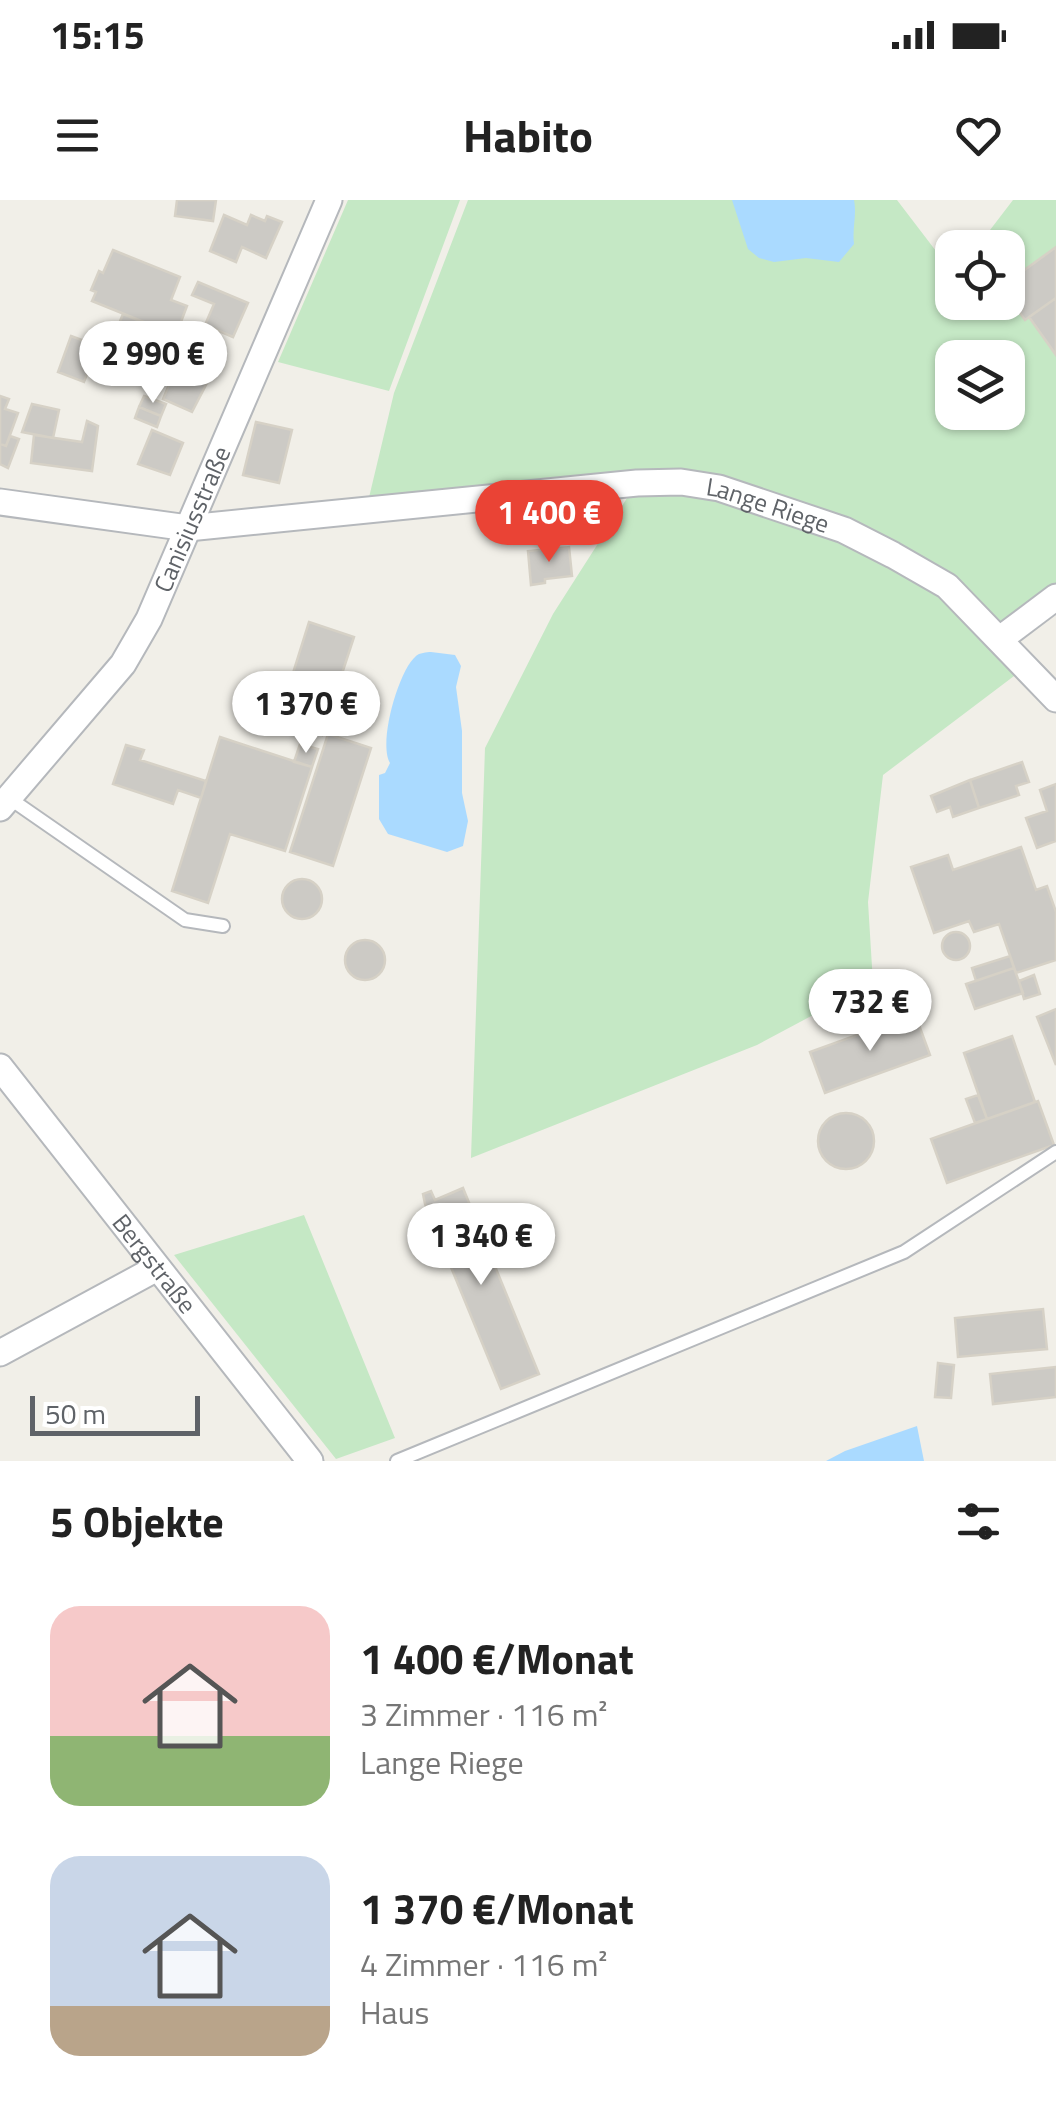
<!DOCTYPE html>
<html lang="de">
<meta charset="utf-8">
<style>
:root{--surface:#fff;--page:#f6f6f6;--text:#222;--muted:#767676;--accent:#ea4335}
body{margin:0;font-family:"Titillium Web",sans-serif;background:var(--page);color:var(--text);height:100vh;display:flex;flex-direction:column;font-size:38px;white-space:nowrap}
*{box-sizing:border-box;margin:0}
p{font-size:32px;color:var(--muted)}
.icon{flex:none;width:55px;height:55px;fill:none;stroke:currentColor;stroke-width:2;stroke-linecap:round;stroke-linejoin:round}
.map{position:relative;height:1261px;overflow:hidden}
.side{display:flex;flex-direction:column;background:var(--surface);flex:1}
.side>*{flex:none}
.controls{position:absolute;left:935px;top:30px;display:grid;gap:20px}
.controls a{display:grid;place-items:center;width:90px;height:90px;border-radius:20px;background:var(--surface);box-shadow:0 2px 8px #0004;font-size:50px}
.scale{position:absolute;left:30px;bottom:25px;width:170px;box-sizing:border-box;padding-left:10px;border:5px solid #5f6368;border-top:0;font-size:28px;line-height:35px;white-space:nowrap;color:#5f6368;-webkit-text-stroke:8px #fff;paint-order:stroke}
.price{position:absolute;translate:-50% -85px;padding:0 22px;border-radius:35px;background:#fff;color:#222;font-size:32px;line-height:65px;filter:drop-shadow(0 2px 5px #0008)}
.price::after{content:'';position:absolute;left:50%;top:60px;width:30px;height:22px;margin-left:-15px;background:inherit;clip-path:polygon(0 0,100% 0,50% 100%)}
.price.on{background:var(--accent);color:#fff}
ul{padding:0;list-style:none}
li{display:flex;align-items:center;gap:30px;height:250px;padding:0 50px}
li span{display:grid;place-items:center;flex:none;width:280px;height:200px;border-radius:30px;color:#555}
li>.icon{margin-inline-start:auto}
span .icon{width:120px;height:120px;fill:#fffc;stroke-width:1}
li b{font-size:42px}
h2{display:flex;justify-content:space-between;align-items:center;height:120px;padding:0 50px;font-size:42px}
.status{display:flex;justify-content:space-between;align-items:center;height:70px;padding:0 50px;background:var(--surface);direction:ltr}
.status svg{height:28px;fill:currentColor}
header{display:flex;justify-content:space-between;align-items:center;height:130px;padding:0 50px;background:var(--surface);font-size:45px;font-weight:700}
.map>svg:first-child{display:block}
.green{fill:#c5e8c5;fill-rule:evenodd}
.water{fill:#aadaff}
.building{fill:#cccac5;stroke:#d6d1c6;stroke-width:2.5}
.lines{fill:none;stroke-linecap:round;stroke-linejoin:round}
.lane-casing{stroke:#b5b8bc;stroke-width:16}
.street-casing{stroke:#b5b8bc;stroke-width:29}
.lane{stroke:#fff;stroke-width:12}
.street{stroke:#fff;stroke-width:25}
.labels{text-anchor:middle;stroke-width:9;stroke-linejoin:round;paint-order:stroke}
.street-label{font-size:25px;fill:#5f6368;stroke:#fff}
</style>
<div class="status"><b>15:15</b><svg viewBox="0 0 49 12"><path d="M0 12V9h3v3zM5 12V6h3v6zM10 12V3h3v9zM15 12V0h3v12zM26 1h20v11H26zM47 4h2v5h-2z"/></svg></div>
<header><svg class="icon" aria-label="menu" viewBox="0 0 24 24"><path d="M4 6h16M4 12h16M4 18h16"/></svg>Habito<svg class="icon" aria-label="heart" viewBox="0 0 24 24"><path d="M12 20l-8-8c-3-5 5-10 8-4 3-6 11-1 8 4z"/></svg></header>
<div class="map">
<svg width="1056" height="1261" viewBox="0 0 1056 1261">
<rect width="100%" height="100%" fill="#f1efe8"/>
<path class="green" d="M348 0H460L389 191 278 162Z
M468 0H897L952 72V102H1008V48L977 47 1013 0H1056V397L1001 439 1026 467 883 575 868 702 873 783 757 845 471 958 485 548 553 414 636 284 366 310 394 193ZM952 158H1008V212H952Z
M304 1015 395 1238 336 1259 174 1055Z"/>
<path class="water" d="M732 0H854C857 16 852 28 854 44L839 62 806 58 774 62 759 58 748 49Z
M431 452 455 455 461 466 456 487 462 531V593L468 621 463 646 447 652 388 634 379 619V575L385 573 390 563C378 544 398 471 416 456 419 453 427 452 431 452Z
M917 1226 924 1261H826L845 1251Z"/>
<path class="building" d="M177 0H216L213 21 175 16Z
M224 15 247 25 251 15 265 21 267 16 282 22 266 58 242 47 236 62 210 51Z
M1056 47V98L1025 120 1008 96V82Z
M113 50 180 77 171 100 187 106 176 135 92 101 96 92 91 90 99 71 103 73Z
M198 82 248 103 233 137 205 125 214 104 192 95Z
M1056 98V155L1029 117Z
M123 114 145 123 140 135 118 126Z
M145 123 176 135 171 147 140 135Z
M71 136 98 146 84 182 58 172Z
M177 165 209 179 192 212 163 199Z
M0 196 9 199 5 209 18 213 6 246 0 244Z
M144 196 166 204 161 216 139 207Z
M32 204 59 210 53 238 22 232Z
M139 207 161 216 157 227 135 218Z
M87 221 98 226 92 271 31 263 34 235 82 242Z
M256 222 292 230 279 283 243 275Z
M152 230 183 243 170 275 138 264Z
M10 236 19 239 8 268 0 264V244L6 246Z
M569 347 572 376 545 379V383L531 385 528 351Z
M309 422 354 437 322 535 278 521Z
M328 534 371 548 333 666 290 652Z
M220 537 312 567 285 651 230 634 208 703 172 691Z
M300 544 318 549 312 567 294 562Z
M126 545 144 550 140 560 206 581 201 598 178 590 173 604 113 584Z
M1022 562 1029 582 1016 586 1019 595 979 608 970 580Z
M970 580 979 608 953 617 950 607 937 612 931 596Z
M1056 584V641L1037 648 1026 618 1047 611 1040 590Z
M1021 647 1036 690 1047 686 1056 712V760L1016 773 999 724 974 732 969 721 934 733 911 667 948 655 953 670Z
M282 699a20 20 0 1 1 40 0a20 20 0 1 1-40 0Z
M942 746a14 14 0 1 1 28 0a14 14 0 1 1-28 0Z
M345 760a20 20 0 1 1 40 0a20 20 0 1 1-40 0Z
M1010 756 1014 768 976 781 972 768Z
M1014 768 1023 793 975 809 966 784Z
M1034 775 1040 794 1024 799 1019 781Z
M1056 809V865L1037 817Z
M915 814 930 855 825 893 810 852Z
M1012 836 1035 902 987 919 964 853Z
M978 895 987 919 975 923 966 899Z
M1038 901 1054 945 947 983 931 939Z
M818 941a28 28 0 1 1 56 0a28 28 0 1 1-56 0Z
M463 988 539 1174 501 1189 425 1004 423 994 431 991 435 1000Z
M1043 1109 1047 1149 958 1157 955 1118Z
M938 1163 954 1165 951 1198 935 1197Z
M1056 1167V1197L993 1204 990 1174Z"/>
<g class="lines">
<g class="lane-casing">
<path id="lane" d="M9 598 185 720 223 726
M397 1261 904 1052 1056 952"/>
</g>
<g class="street-casing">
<g id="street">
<path id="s1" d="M0 302 188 328 637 283 681 282 719 288 844 330 893 355 947 386 1056 499"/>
<path d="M1000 439 1056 397"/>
<path id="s2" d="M0 608 123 464 149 419 329 0"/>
<path id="s3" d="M0 867 310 1261"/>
<path d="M0 1153 157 1068"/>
</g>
</g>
<use href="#lane" class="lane"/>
<use href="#street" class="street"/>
</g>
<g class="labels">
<g class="street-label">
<text dy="9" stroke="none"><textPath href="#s1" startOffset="775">Lange Riege</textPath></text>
<text dy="9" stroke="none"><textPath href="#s2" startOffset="350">Canisiusstraße</textPath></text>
<text dy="9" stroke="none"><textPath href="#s3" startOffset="250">Bergstraße</textPath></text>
</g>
</g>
</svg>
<div class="controls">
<a><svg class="icon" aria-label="locate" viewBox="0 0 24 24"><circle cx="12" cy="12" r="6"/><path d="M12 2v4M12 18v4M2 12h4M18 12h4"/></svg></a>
<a><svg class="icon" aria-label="layers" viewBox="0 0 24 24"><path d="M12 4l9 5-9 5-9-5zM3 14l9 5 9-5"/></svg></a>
</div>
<div class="scale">50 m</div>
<b class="price" style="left:153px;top:206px">2 990 €</b>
<b class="price on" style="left:549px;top:365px">1 400 €</b>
<b class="price" style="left:306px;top:556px">1 370 €</b>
<b class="price" style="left:870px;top:854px">732 €</b>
<b class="price" style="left:481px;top:1088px">1 340 €</b>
</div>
<section class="side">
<h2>5 Objekte<svg class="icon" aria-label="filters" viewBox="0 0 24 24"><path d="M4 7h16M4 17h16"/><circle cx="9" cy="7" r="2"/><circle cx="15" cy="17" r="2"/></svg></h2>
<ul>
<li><span style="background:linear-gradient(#f6c9c9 65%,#8fb573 0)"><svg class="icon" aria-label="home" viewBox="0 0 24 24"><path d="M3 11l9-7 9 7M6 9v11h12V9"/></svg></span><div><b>1 400 €/Monat</b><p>3 Zimmer · 116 m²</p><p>Lange Riege</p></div></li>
<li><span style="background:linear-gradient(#c9d6e8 75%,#b9a48a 0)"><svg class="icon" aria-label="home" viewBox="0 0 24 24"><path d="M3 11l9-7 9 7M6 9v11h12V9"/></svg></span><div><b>1 370 €/Monat</b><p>4 Zimmer · 116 m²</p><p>Haus</p></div></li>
</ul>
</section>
